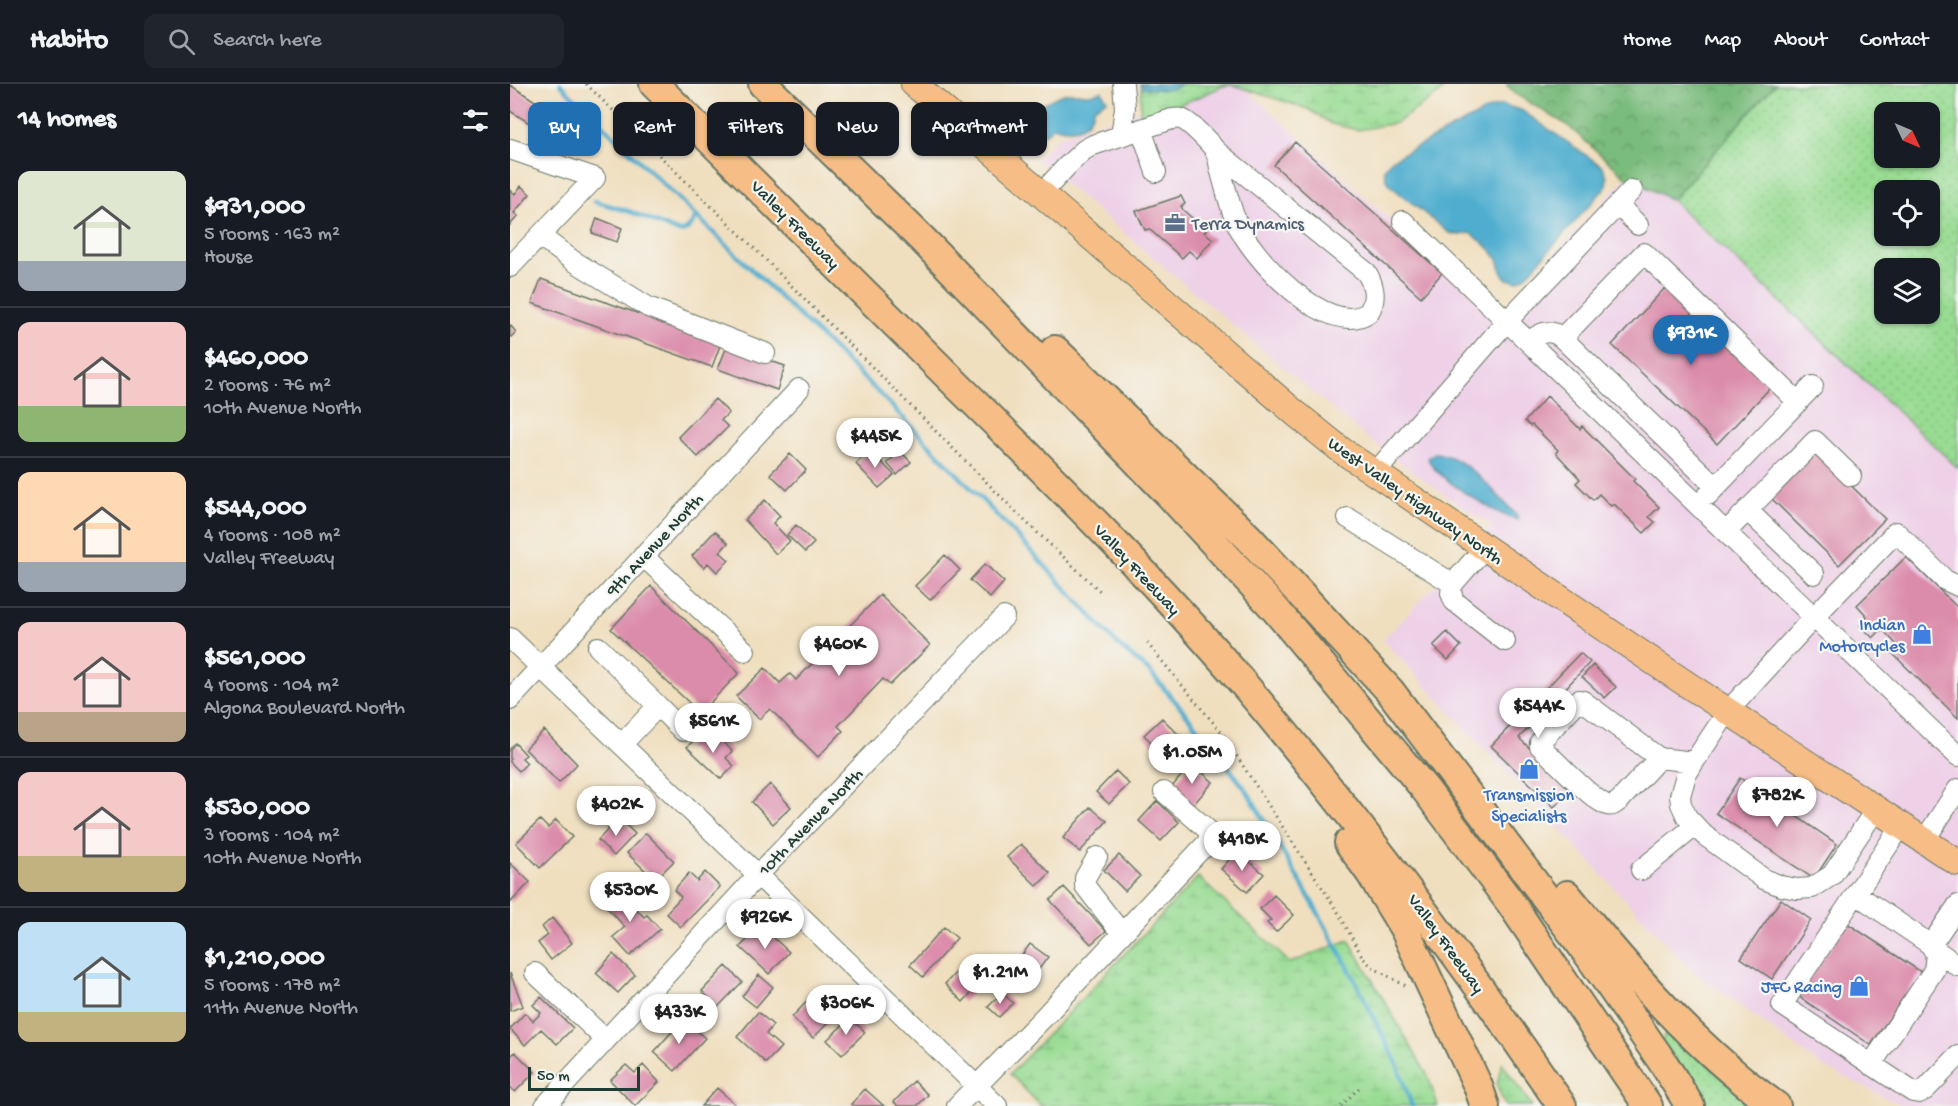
<!DOCTYPE html>
<meta charset="utf-8">
<style>
:root{--surface:#171b24;--page:#20242c;--text:#f1f3f6;--muted:#9ea1a6;--line:#363941;--accent:#1f6fb2}
body{margin:0;font-family:"Gochi Hand",sans-serif;background:var(--page);color:var(--text);height:100vh;display:flex;flex-direction:column;font-size:22px;white-space:nowrap}
*{box-sizing:border-box;margin:0}
p{font-size:20px;color:var(--muted)}
.icon{flex:none;width:33px;height:33px;fill:none;stroke:currentColor;stroke-width:2;stroke-linecap:round;stroke-linejoin:round}
.map{position:relative;flex:1;overflow:hidden}
.panel{display:flex;flex-direction:column;background:var(--surface);width:510px}
.panel>*{flex:none}
.top-card{position:absolute;left:18px;top:18px;width:570px;height:54px;display:flex;gap:12px}
.needle{width:39px;rotate:134deg}
.fabs{position:absolute;left:1364px;top:18px;display:grid;gap:12px}
.fabs a{display:grid;place-items:center;width:66px;height:66px;border-radius:12px;background:var(--surface);box-shadow:0 2px 4px #0004;font-size:30px}
.scale{position:absolute;left:18px;bottom:15px;width:112px;box-sizing:border-box;padding-left:6px;border:3px solid #1f3d34;border-top:0;font-size:16px;line-height:21px;white-space:nowrap;color:#1f3d34;-webkit-text-stroke:4px #f6f6f2;paint-order:stroke}
.price{position:absolute;translate:-50% -51px;padding:0 14px;border-radius:21px;background:#fff;color:#222;font-size:20px;line-height:39px;filter:drop-shadow(0 2px 3px #0008)}
.price::after{content:'';position:absolute;left:50%;top:36px;width:18px;height:14px;margin-left:-9px;background:inherit;clip-path:polygon(0 0,100% 0,50% 100%)}
.price.on{background:var(--accent);color:#fff}
ul{padding:0;list-style:none}
li{display:flex;align-items:center;gap:18px;height:150px;padding:0 18px}
li+li{border-top:2px solid var(--line)}
li span{display:grid;place-items:center;flex:none;width:168px;height:120px;border-radius:12px;color:#555}
li>.icon{margin-inline-start:auto}
span .icon{width:72px;height:72px;fill:#fffc;stroke-width:1}
li b{font-size:26px}
h2{display:flex;justify-content:space-between;align-items:center;height:72px;padding:0 18px;font-size:26px}
.chip{padding:0 21px;border-radius:12px;background:var(--surface);box-shadow:0 2px 4px #0004;font-size:21px;line-height:54px}
.chip.on{background:var(--accent);color:#fff}
header{display:flex;align-items:center;gap:36px;box-sizing:border-box;height:84px;padding:0 30px;background:var(--surface);border-bottom:2px solid var(--line)}
header strong{font-size:28px}
nav{display:flex;gap:33px;margin-inline-start:auto;font-size:21px}
.search{width:420px;height:54px;background:var(--page);display:flex;align-items:center;gap:15px;box-sizing:border-box;padding:0 21px;border-radius:12px;color:var(--muted);font-size:22px}
main{display:flex;flex:1;min-height:0}
.map>svg:first-child{display:block}
.built{fill:#eed0e7}
.grass{fill:url(#grass-dots);stroke:#5c8c64;stroke-width:1.5;fill-rule:evenodd}
.forest{fill:url(#forest-crowns);stroke:#4c7c58;stroke-width:1.5}
.wetland{fill:url(#wetland-marsh);stroke:#5c8c64;stroke-width:1.5}
.water{fill:#50aecf;stroke:#387682;stroke-width:1.5}
.lines{fill:none;stroke-linecap:round;stroke-linejoin:round}
.stream{stroke:#50aecf;stroke-width:4.5}
.building{fill:#db8cab}
.minor-casing{stroke:#687665;stroke-width:22}
.major-casing{stroke:#687665;stroke-width:28}
.highway-casing{stroke:#687665;stroke-width:32}
.path{stroke:#687665;stroke-width:3;stroke-dasharray:1.5 4.5;stroke-linecap:butt}
.minor{stroke:#fff;stroke-width:20}
.major{stroke:#f6be86;stroke-width:26}
.highway{stroke:#f6be86;stroke-width:28}
.labels{text-anchor:middle;stroke-width:4.5;stroke-linejoin:round;paint-order:stroke}
.service-label{font-size:18px;fill:#4e5e75;stroke:#f6f6f2;text-anchor:start}
.street-label{font-size:18px;fill:#1f3d34;stroke:#f6f6f2}
.shop-label{font-size:18px;fill:#366cbe;stroke:#f6f6f2;text-anchor:end}
</style>
<header>
<strong>Habito</strong>
<div class="search"><svg class="icon" aria-label="search" viewBox="0 0 24 24"><circle cx="10" cy="10" r="6"/><path d="M15 15l6 6"/></svg>Search here</div>
<nav><a>Home</a><a>Map</a><a>About</a><a>Contact</a></nav>
</header>
<main>
<section class="panel">
<h2>14 homes<svg class="icon" aria-label="filters" viewBox="0 0 24 24"><path d="M4 7h16M4 17h16"/><circle cx="9" cy="7" r="2"/><circle cx="15" cy="17" r="2"/></svg></h2>
<ul>
<li><span style="background:linear-gradient(#dfe7d0 75%,#9aa5b1 0)"><svg class="icon" aria-label="home" viewBox="0 0 24 24"><path d="M3 11l9-7 9 7M6 9v11h12V9"/></svg></span><div><b>$931,000</b><p>5 rooms · 163 m²</p><p>House</p></div></li>
<li><span style="background:linear-gradient(#f6c9c9 70%,#8fb573 0)"><svg class="icon" aria-label="home" viewBox="0 0 24 24"><path d="M3 11l9-7 9 7M6 9v11h12V9"/></svg></span><div><b>$460,000</b><p>2 rooms · 76 m²</p><p>10th Avenue North</p></div></li>
<li><span style="background:linear-gradient(#ffd9b3 75%,#9aa5b1 0)"><svg class="icon" aria-label="home" viewBox="0 0 24 24"><path d="M3 11l9-7 9 7M6 9v11h12V9"/></svg></span><div><b>$544,000</b><p>4 rooms · 108 m²</p><p>Valley Freeway</p></div></li>
<li><span style="background:linear-gradient(#f6c9c9 75%,#b9a48a 0)"><svg class="icon" aria-label="home" viewBox="0 0 24 24"><path d="M3 11l9-7 9 7M6 9v11h12V9"/></svg></span><div><b>$561,000</b><p>4 rooms · 104 m²</p><p>Algona Boulevard North</p></div></li>
<li><span style="background:linear-gradient(#f6c9c9 70%,#c2b280 0)"><svg class="icon" aria-label="home" viewBox="0 0 24 24"><path d="M3 11l9-7 9 7M6 9v11h12V9"/></svg></span><div><b>$530,000</b><p>3 rooms · 104 m²</p><p>10th Avenue North</p></div></li>
<li><span style="background:linear-gradient(#bfe0f5 75%,#c2b280 0)"><svg class="icon" aria-label="home" viewBox="0 0 24 24"><path d="M3 11l9-7 9 7M6 9v11h12V9"/></svg></span><div><b>$1,210,000</b><p>5 rooms · 178 m²</p><p>11th Avenue North</p></div></li>
</ul>
</section>
<div class="map">
<svg width="1448" height="1022" viewBox="0 0 1448 1022">
<defs>
<pattern id="grass-dots" width="8" height="8" patternUnits="userSpaceOnUse" patternTransform="scale(1.5)"><rect width="8" height="8" fill="#99dc93"/><path d="M2 2h.1M6 6h.1" fill="none" stroke="#83be7f" stroke-width="1.8" stroke-linecap="round"/></pattern>
<pattern id="forest-crowns" width="20" height="18" patternUnits="userSpaceOnUse" patternTransform="scale(1.5)"><rect width="20" height="18" fill="#7abc7d"/><path d="M2 6a3 3 0 1 1 6 0M12 15a3 3 0 1 1 6 0" fill="none" stroke="#639a67"/></pattern>
<pattern id="wetland-marsh" width="20" height="14" patternUnits="userSpaceOnUse" patternTransform="scale(1.5)"><rect width="20" height="14" fill="#99dc93"/><path d="M1 5h8M5 5V1M11 12h8M15 12V8" fill="none" stroke="#83be7f"/></pattern>
</defs>
<rect width="100%" height="100%" fill="#f6f6f2"/>
<filter id="ink" filterUnits="userSpaceOnUse"><feTurbulence type="fractalNoise" baseFrequency=".0167" numOctaves="2"/><feDisplacementMap in="SourceGraphic" scale="12" xChannelSelector="R" yChannelSelector="G"/><feConvolveMatrix kernelMatrix="1 2 1 2 8 2 1 2 1" color-interpolation-filters="sRGB"/></filter>
<filter id="wash" filterUnits="userSpaceOnUse"><feTurbulence type="fractalNoise" baseFrequency=".008" numOctaves="4" result="noise"/><feDisplacementMap in="SourceGraphic" scale="24" xChannelSelector="R" yChannelSelector="G"/><feGaussianBlur stdDeviation="1.35" result="paint"/><feColorMatrix in="noise" values="0 0 0 0 0 0 0 0 0 0 0 0 0 0 0 0 0 1.4 0 .05"/><feComposite in="paint" operator="in"/></filter>
<g filter="url(#wash)">
<rect width="100%" height="100%" fill="#f0dfbf"/>
<path class="built" d="M707 0H730L986 232 1116 93 1162 116 1448 384V1022H1393L1310 981 1179 884 873 556 982 442 936 412 858 355 526 75 548 53Z"/>
<path class="grass" d="M1265 0H1448V384L1162 116ZM1374 28H1419V74H1374ZM1374 106H1419V152H1374ZM1374 184H1419V230H1374Z
M1158 950 1162 951 1248 1022H1194L1152 957 1154 952Z"/>
<path class="forest" d="M996 0H1265L1162 116 1116 93 1057 41 1005 10Z"/>
<path class="wetland" d="M630 0H938L927 11 886 39 848 46 822 40 798 25 723 1 713 2 691 12 630 36 631 4Z
M688 793 780 879 839 856 918 992 928 1022H531L500 990Z
M992 979 1022 1022H995L987 1001Z"/>
<path class="water" d="M630 0H672C658 10 647 4 631 4Z
M592 7 597 16 584 24C580 45 562 49 544 42L534 51 528 52C491 41 540 14 554 10 563 7 570 10 578 10 582 10 588 8 592 7Z
M992 21 1011 26 1093 83 1097 93 1096 103 1016 192 1007 197 997 195C989 187 992 187 989 178 984 166 970 156 960 149L950 151 939 149 882 103 876 95 874 85 881 76 983 23Z
M925 369C957 372 987 411 1008 433L1007 436C989 432 922 392 918 374Z"/>
<g class="lines">
<path class="stream" d="M50 0 371 311 509 454 609 562 638 586 672 625 737 707 802 818 843 892 887 980 902 1022
M84 117 121 128 169 148C179 147 182 140 187 132"/>
</g>
<g id="blocks">
<path class="building" d="M0 1 33 22 21 40 0 27Z
M785 58 932 189 911 213 764 81Z
M11 102 20 110 4 129 8 132 0 141V106L5 110Z
M671 112 675 120 671 122 673 126 696 146 694 148 703 155 687 174 679 167 672 174 639 145 635 146 626 127Z
M87 134 112 144 107 158 82 149Z
M31 195 211 259 202 283 22 219Z
M1155 204 1261 303 1207 360 1102 261Z
M0 241 6 248 0 254Z
M217 262 275 282 267 306 208 285Z
M1037 312 1070 345 1072 342 1125 395 1123 397 1149 423 1139 433 1145 438 1134 449 1104 420 1101 422 1089 410 1083 416 1066 399 1070 395 1046 369 1048 366 1022 341 1020 342 1015 337Z
M205 315 219 329 211 336 218 343 188 373 168 353Z
M360 366 384 391 369 404 346 380Z
M1305 366 1375 435 1329 481 1259 412Z
M390 367 401 378 387 391 377 379Z
M280 370 296 386 277 406 260 390Z
M255 416 270 432 263 439 280 457 266 470 235 436Z
M286 441 304 459 295 468 277 451Z
M205 447 218 459 210 468 219 476 207 488 198 479 194 484 182 472Z
M435 471 450 486 420 516 405 502Z
M1396 473 1448 524V634L1382 569 1388 562 1372 545 1363 554 1350 541 1357 532 1347 521Z
M475 480 494 498 480 514 460 496Z
M141 502 229 589 190 629 101 545Z
M370 511 420 561 380 601 373 595 328 642 333 647 308 673 260 625 249 635 226 612 255 584 270 599 280 590 286 596Z
M937 548 951 562 938 576 923 562Z
M1070 569 1080 578 1009 654 1062 705 1044 723 981 662Z
M1083 581 1106 603 1095 614 1072 593Z
M652 634 674 656 656 673 634 651Z
M34 646 67 680 49 699 15 665Z
M191 649 199 657 206 651 222 667 216 674 224 682 211 695 177 663Z
M5 659 16 671 12 674 17 679 9 687 0 678V665Z
M682 679 703 698 682 722 661 704Z
M606 687 619 700 599 720 586 708Z
M1230 694 1327 760 1304 795 1206 729Z
M260 700 281 723 263 740 242 718Z
M647 717 669 738 651 757 629 737Z
M580 723 597 737 570 768 553 754Z
M109 734 125 750 104 772 88 756Z
M30 736 38 744 46 736 62 753 30 784 6 759Z
M136 749 164 777 145 796 117 769Z
M511 760 540 789 527 802 497 773Z
M727 767 754 790 737 808 711 785Z
M609 771 630 792 615 807 594 786Z
M0 779 20 798 0 819Z
M195 788 210 803 171 843 156 829 171 813 164 806 179 789 187 797Z
M554 803 596 847 581 860 540 816Z
M107 804 134 833 137 831 150 845 120 872 103 853 115 843 92 818Z
M764 811 784 831 766 848 757 839 761 836 750 825Z
M1271 815 1301 836 1262 895 1231 874Z
M42 834 62 859 41 876 28 859 38 851 32 843Z
M1337 839 1411 888 1361 961 1288 912Z
M251 842 279 868 259 890 230 863Z
M434 843 447 854 413 893 400 881Z
M520 860 538 873 524 892 515 886 508 896 499 889Z
M103 870 125 891 108 909 86 889Z
M216 882 232 898 208 923 192 907Z
M451 883 469 901 453 918 435 900Z
M0 889 13 922 0 927Z
M249 891 263 903 246 923 232 912Z
M311 903 333 924 303 954 282 933Z
M492 909 503 919 489 933 478 923Z
M31 913 63 944 47 960 31 945 15 961 0 945 15 929 23 937 31 929 23 921Z
M248 928 263 941 256 950 271 963 256 979 227 953Z
M340 934 355 948 332 971 317 956Z
M173 935 195 954 165 987 144 968Z
M5 968 25 988 5 1008 0 1003V973Z
M116 981 125 989 133 981 149 998 125 1022 100 996Z
M404 997 418 1011 407 1022H388L384 1018Z
M207 1004 227 1022H191Z
M355 1005 374 1022H344L341 1020Z"/>
</g>
</g>
<g filter="url(#ink)">
<use href="#blocks" fill-opacity="0" stroke="#687665" stroke-width="1.5"/>
<g class="lines">
<g class="minor-casing">
<path id="minor" d="M631 45 646 88
M611 52 615 24 613 0
M0 65 85 94 0 183
M532 109 557 82 574 66 583 61 662 35C665 35 668 34 671 35 679 37 701 60 705 66 708 71 709 79 710 84 715 102 719 120 726 137 740 172 818 257 859 228 867 215 864 200 856 188L705 66
M1108 121 1128 141
M893 137 1448 672
M30 152 62 176 138 223 255 269
M1052 254 1134 169 1288 318
M1019 258C1030 248 1040 244 1052 254L1206 403
M865 389 997 237 1122 106
M1198 411 1303 302
M1237 426 1304 490
M838 434 943 500
M1216 448 1305 357 1341 392
M975 463 942 501 941 509 944 517 995 557
M133 472 235 567
M0 554 248 791 487 1022
M88 563 148 622
M0 616 289 305
M112 660 148 622 173 647
M1149 674 1110 716C1106 719 1103 723 1097 721 1081 715 1045 676 1030 662V658L1069 616 1073 617 1149 674 1184 678
M654 708 699 747 701 751 694 764
M1366 725 1322 791 1302 804 1287 805 1271 802 1254 795 1194 751 1177 733 1171 720 1170 712 1176 691 1184 678 1218 627 1304 533 1386 448 1435 496 1448 502
M1391 742 1272 921 1403 1008 1409 1009 1415 1006 1448 972
M1414 757 1448 705
M587 773 575 794V802L612 850
M1131 786 1185 742
M1346 810 1421 861 1426 871 1424 886 1361 981
M1421 861 1448 821
M1424 865 1448 882
M25 889 96 956
M35 1022 248 791 494 533
M447 1022 534 933 695 761"/>
</g>
<g class="major-casing">
<path id="major" d="M404 0 785 329 831 366 1169 595 1448 779"/>
</g>
<g class="highway-casing">
<path id="highway" d="M144 0C245 100 346 200 447 301 547 399 647 498 737 604 850 738 954 878 1052 1022
M253 0 413 156 657 408 765 525 915 705 1000 818 1138 1022
M545 266 739 454 880 607 1076 867 1154 980 1180 1022
M839 759 861 790 895 846 968 1002 975 1022
M1057 811C1120 888 1185 964 1266 1022"/>
</g>
<path class="path" d="M76 0 240 160 516 438 592 509
M637 559 711 648 828 828 853 874 862 883 896 902
M831 1022 850 1003"/>
<use href="#minor" class="minor"/>
<use href="#major" class="major"/>
<use href="#highway" class="highway"/>
</g>
</g>
<defs>
<g id="office-bare" transform="scale(1.62)"><path d="M-6-3h4V-5.5h4V-3h4V5H-6ZM-1-4.5V-3h2v-1.5ZM-6 0V1H6V0Z" fill="#5c6f8a" stroke="#f6f6f2" stroke-width="2.5" paint-order="stroke"/></g>
<g id="shop-bare" transform="scale(1.62)"><path d="M-5-2.5h2.3a2.7 3.5 0 0 1 5.4 0H5L5.5 6h-11ZM-1.5-2.5h3a1.5 2.3 0 0 0-3 0Z" fill="#3f7fe0" stroke="#f6f6f2" stroke-width="2.5" paint-order="stroke"/></g>
</defs>
<g fill-rule="evenodd">
<use href="#office-bare" x="665" y="139"/>
<use href="#shop-bare" x="1412" y="550"/>
<use href="#shop-bare" x="1019" y="685"/>
<use href="#shop-bare" x="1349" y="902"/>
</g>
<g class="labels">
<g class="service-label">
<text x="682" y="145">Terra Dynamics</text>
</g>
<g class="street-label">
<text transform="translate(286 140) rotate(45)" y="6">Valley Freeway</text>
<text transform="translate(906 416) rotate(35)" y="6">West Valley Highway North</text>
<text transform="translate(144 460) rotate(-47)" y="6">9th Avenue North</text>
<text transform="translate(628 485) rotate(47)" y="6">Valley Freeway</text>
<text transform="translate(300 737) rotate(-46)" y="6">10th Avenue North</text>
<text transform="translate(937 859) rotate(54)" y="6">Valley Freeway</text>
</g>
<g class="shop-label">
<text x="1395" y="546">Indian<tspan x="1395" dy="21">Motorcycles</tspan></text>
<text x="1019" y="716" text-anchor="middle">Transmission<tspan x="1019" dy="21">Specialists</tspan></text>
<text x="1332" y="908">JFC Racing</text>
</g>
</g>
</svg>
<div class="fabs">
<a><svg class="needle" viewBox="-14 -14 28 28"><path d="M0-13l5 13h-10z" fill="#e53935"/><path d="M0 13l5-13h-10z" fill="#9ea1a6"/></svg></a>
<a><svg class="icon" aria-label="locate" viewBox="0 0 24 24"><circle cx="12" cy="12" r="6"/><path d="M12 2v4M12 18v4M2 12h4M18 12h4"/></svg></a>
<a><svg class="icon" aria-label="layers" viewBox="0 0 24 24"><path d="M12 4l9 5-9 5-9-5zM3 14l9 5 9-5"/></svg></a>
</div>
<div class="scale">50 m</div>
<b class="price on" style="left:1181px;top:282px">$931K</b>
<b class="price" style="left:365px;top:385px">$445K</b>
<b class="price" style="left:329px;top:593px">$460K</b>
<b class="price" style="left:1028px;top:655px">$544K</b>
<b class="price" style="left:203px;top:670px">$561K</b>
<b class="price" style="left:682px;top:701px">$1.05M</b>
<b class="price" style="left:1267px;top:744px">$782K</b>
<b class="price" style="left:106px;top:753px">$402K</b>
<b class="price" style="left:732px;top:788px">$418K</b>
<b class="price" style="left:120px;top:839px">$530K</b>
<b class="price" style="left:255px;top:866px">$926K</b>
<b class="price" style="left:490px;top:921px">$1.21M</b>
<b class="price" style="left:336px;top:952px">$306K</b>
<b class="price" style="left:169px;top:961px">$433K</b>
<div class="top-card">
<a class="chip on">Buy</a>
<a class="chip">Rent</a>
<a class="chip">Filters</a>
<a class="chip">New</a>
<a class="chip">Apartment</a>
</div>
</div>
</main>
